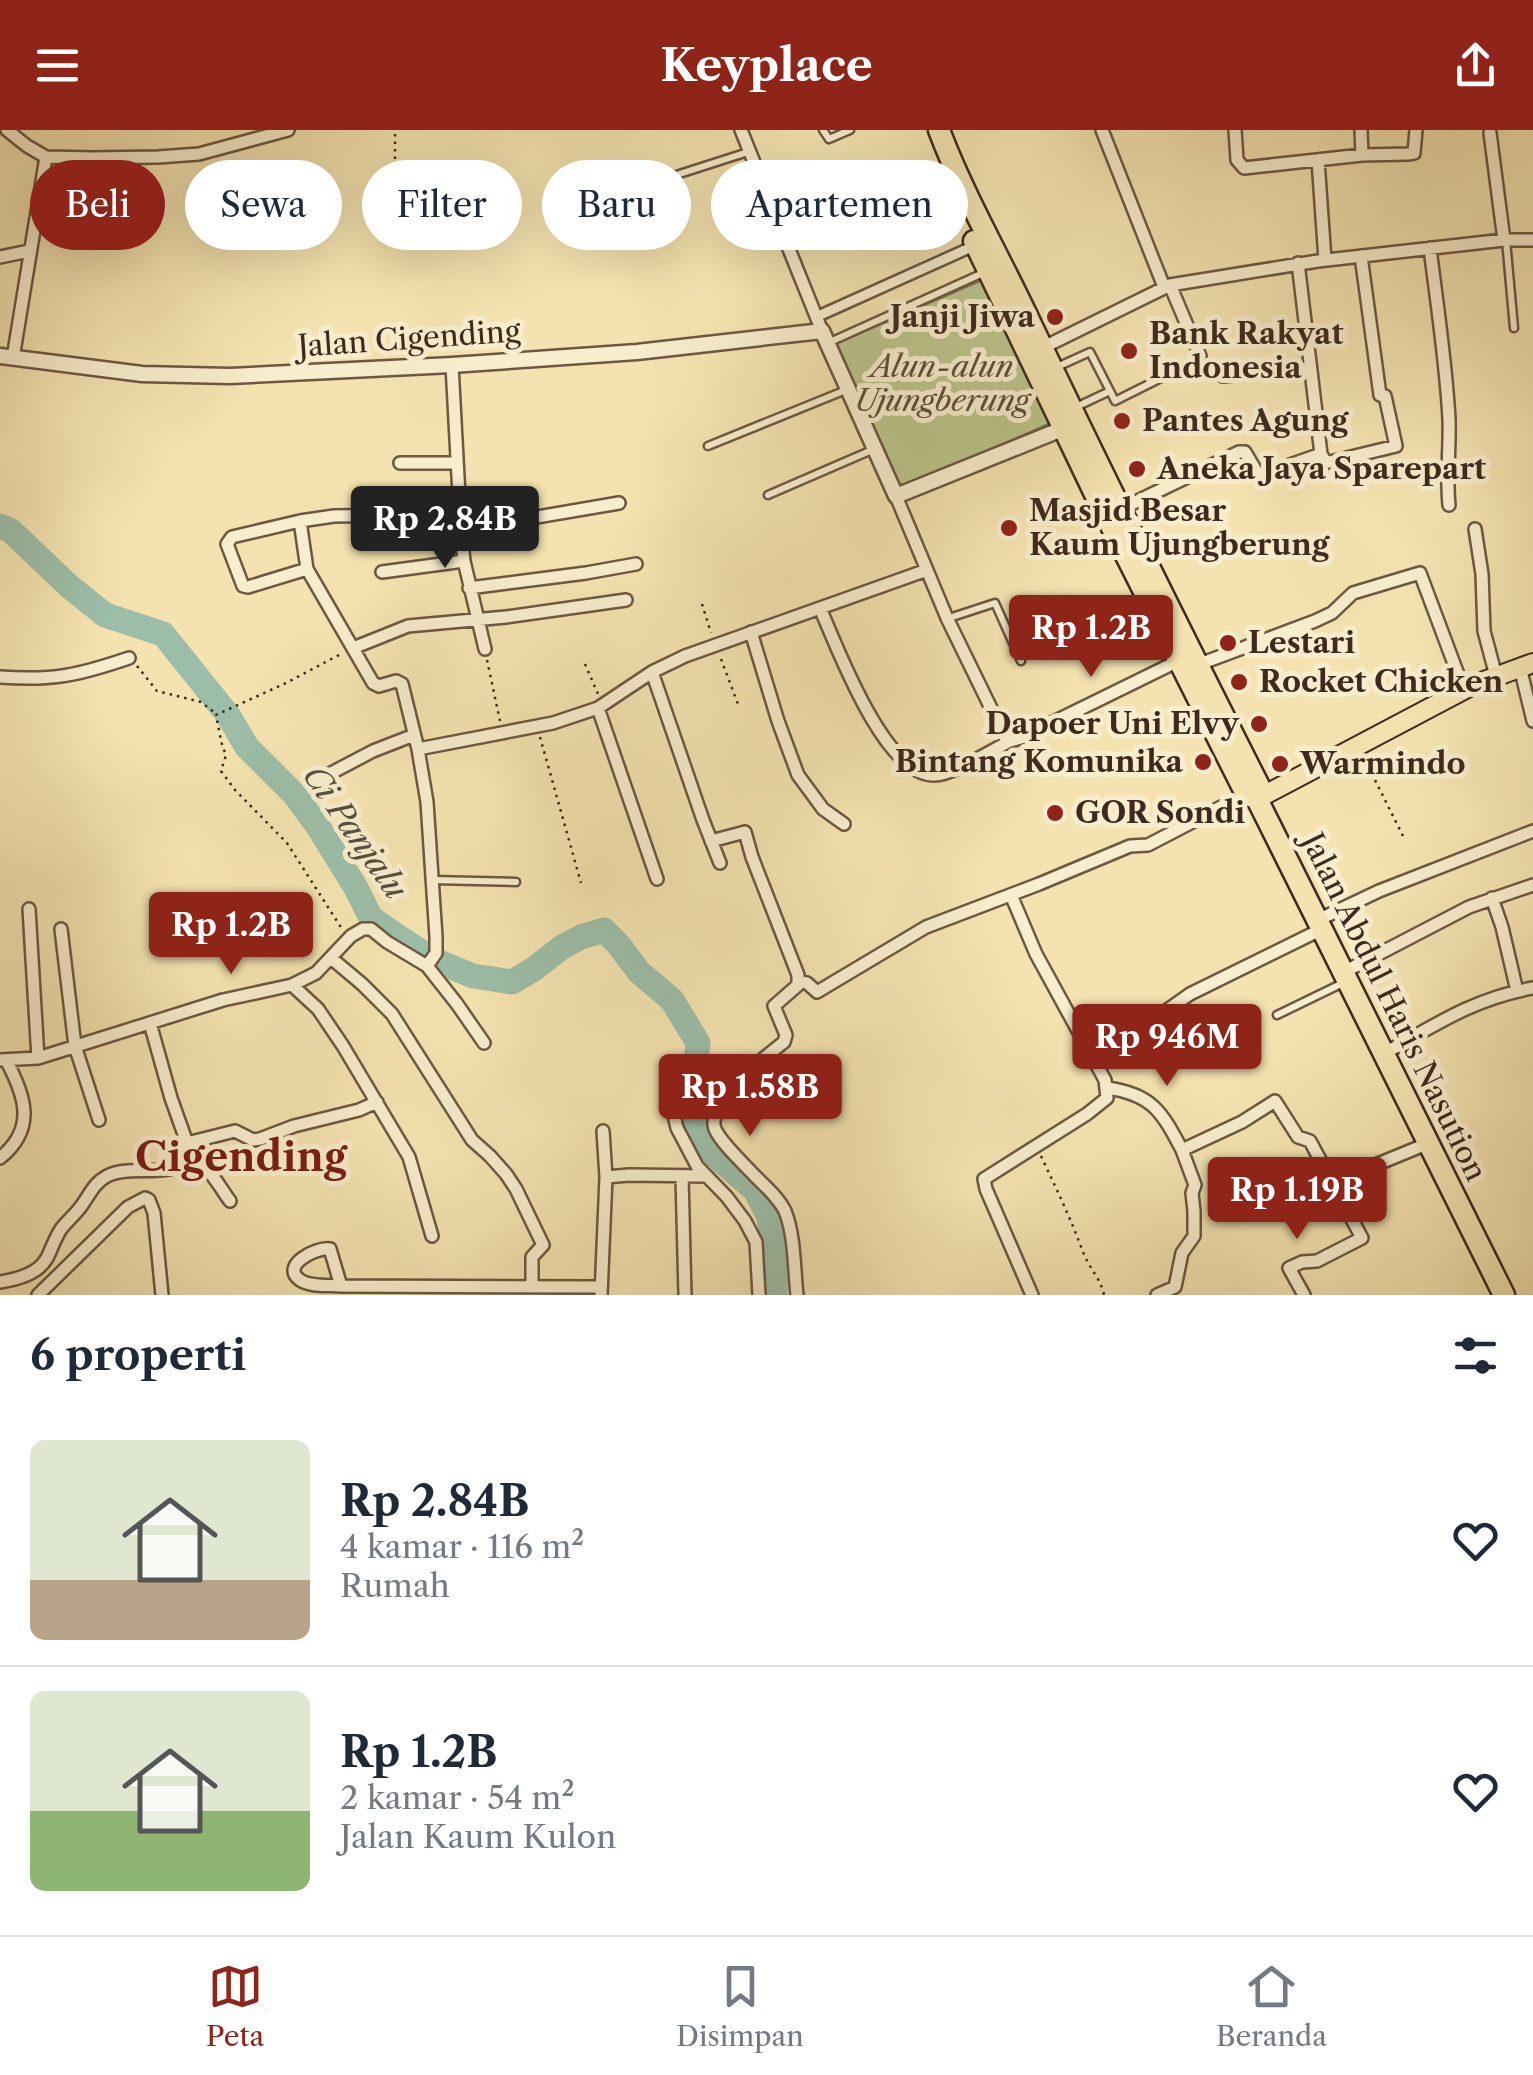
<!DOCTYPE html>
<html lang="id">
<meta charset="utf-8">
<style>
:root{--surface:#fff;--page:#f2f2f3;--text:#1f2937;--muted:#747a83;--line:#e0e1e3;--accent:#8f2418}
body{margin:0;font-family:"Libre Caslon Text",serif;background:var(--page);color:var(--text);height:100vh;display:flex;flex-direction:column;font-size:38px;white-space:nowrap}
*{box-sizing:border-box;margin:0}
p{font-size:32px;color:var(--muted)}
.icon{flex:none;width:55px;height:55px;fill:none;stroke:currentColor;stroke-width:2;stroke-linecap:round;stroke-linejoin:round}
.map{position:relative;height:1165px;overflow:hidden}
.details{display:flex;flex-direction:column;background:var(--surface);flex:1}
.details>*{flex:none}
.banner{position:absolute;left:30px;top:30px;width:1000px;height:90px;display:flex;gap:20px}
.price{position:absolute;translate:-50% -85px;padding:0 22px;border-radius:10px;background:var(--accent);color:#fff;font-size:32px;line-height:65px;filter:drop-shadow(0 2px 5px #0008)}
.price::after{content:'';position:absolute;left:50%;top:60px;width:30px;height:22px;margin-left:-15px;background:inherit;clip-path:polygon(0 0,100% 0,50% 100%)}
.price.active{background:#222;color:#fff}
ul{padding:0;list-style:none}
li{display:flex;align-items:center;gap:30px;height:250px;padding:0 30px}
li+li{border-top:2px solid var(--line)}
li span{display:grid;place-items:center;flex:none;width:280px;height:200px;border-radius:15px;color:#555}
li>.icon{margin-inline-start:auto}
span .icon{width:120px;height:120px;fill:#fffc;stroke-width:1}
li b{font-size:42px}
h2{display:flex;justify-content:space-between;align-items:center;height:120px;padding:0 30px;font-size:42px}
.tag{padding:0 35px;border-radius:45px;background:var(--surface);box-shadow:0 10px 40px #0002;font-size:35px;line-height:90px}
.tag.active{background:var(--accent);color:#fff}
header{display:flex;justify-content:space-between;align-items:center;height:130px;padding:0 30px;background:var(--accent);color:#fff;font-size:45px;font-weight:800}
.menu{display:flex;justify-content:space-around;align-items:center;height:140px;border-top:2px solid var(--line);background:var(--surface);font-size:28px;color:var(--muted)}
.menu a{display:grid;justify-items:center;gap:5px}
.menu .active{color:var(--accent)}
.map>svg:first-child{display:block}
.green{fill:#bbc48b;stroke:#7d7654;stroke-width:2.5}
.lines{fill:none;stroke-linecap:round;stroke-linejoin:round}
.river{stroke:#9cbea8;stroke-width:25}
.service-casing{stroke:#6c5842;stroke-width:11}
.pedestrian-casing{stroke:#6c5842;stroke-width:14}
.minor-casing{stroke:#6c5842;stroke-width:16}
.tertiary-casing{stroke:#6c5842;stroke-width:19}
.primary-casing{stroke:#3f291e;stroke-width:22}
.trunk-casing{stroke:#3f291e;stroke-width:25}
.path{stroke:#3f291e;stroke-width:2.5;stroke-dasharray:2.5 5;stroke-linecap:butt}
.service{stroke:#f8edcc;stroke-width:6}
.pedestrian{stroke:#f8edcc;stroke-width:9}
.minor{stroke:#f8edcc;stroke-width:11}
.tertiary{stroke:#f8edcc;stroke-width:14}
.primary{stroke:#f4e3b0;stroke-width:18}
.trunk{stroke:#f4e3b0;stroke-width:20}
.poi-dot{fill:#8f2418;stroke:#f8edcc;stroke-width:4}
.labels{text-anchor:middle;stroke-width:10;stroke-linejoin:round;paint-order:stroke}
.poi-label{font-size:30px;font-weight:bold;fill:#3f291e;stroke:#f8edcc;text-anchor:start}
.street-label{font-size:30px;fill:#3f291e;stroke:#f8edcc}
.park-label{font-size:30px;font-style:italic;fill:#5e5039;stroke:#f8edcc}
.water-label{font-size:32px;font-style:italic;fill:#564e40;stroke:#f8edcc}
.district-label{font-size:40px;font-weight:bold;fill:#7a1f14;stroke:#f8edcc}
</style>
<header><svg class="icon" aria-label="menu" viewBox="0 0 24 24"><path d="M4 6h16M4 12h16M4 18h16"/></svg>Keyplace<svg class="icon" aria-label="share" viewBox="0 0 24 24"><path d="M12 15V3M7 8l5-5 5 5M5 13v7h14v-7"/></svg></header>
<div class="map">
<svg width="1533" height="1165" viewBox="0 0 1533 1165">
<rect width="100%" height="100%" fill="#f4e3b0"/>
<filter id="stains"><feTurbulence type="fractalNoise" baseFrequency=".002" numOctaves="4"/><feColorMatrix values="0 0 0 0 .2 0 0 0 0 .09 0 0 0 0 .02 0 0 0 .5 -.17"/></filter>
<radialGradient id="worn" r=".72"><stop offset=".6" stop-color="#630" stop-opacity="0"/><stop offset="1" stop-color="#630" stop-opacity=".3"/></radialGradient>
<path class="green" d="M984 149 1053 292 912 356 897 354 834 214Z"/>
<g class="lines">
<path class="river" d="M0 396 10 400 69 456 105 485 163 504 228 585 247 617 295 665 319 698 356 758 371 788 400 808 432 829 473 846 512 852 534 839 562 817 581 807 604 800 618 814 639 842 672 870 698 913 690 981 708 1019 755 1060 769 1087 775 1132V1165"/>
<g class="service-casing">
<path id="service" d="M823 0 829 9 850 0
M670 47 748 22
M1506 110 1514 198
M830 212 983 143
M1057 237 1090 222 1110 261 1076 277
M1110 261 1115 271 1171 243
M708 316 846 260
M768 365 872 320
M949 488 995 473 1021 531
M432 750 516 752
M1277 885 1343 853"/>
</g>
<g class="pedestrian-casing">
<path id="pedestrian" d="M816 187 976 115"/>
</g>
<g class="minor-casing">
<path id="minor" d="M7 0 27 16 46 27 93 28 158 27 199 24 288 0
M741 0 822 201
M1102 0 1164 157
M1235 0 1237 30 1244 38 1362 25 1408 24 1414 23 1416 0
M1361 0 1362 25
M1490 3 1504 110
M1318 30 1325 130
M1430 118C1437 175 1446 232 1449 289 1450 318 1446 346 1449 375
M0 127 29 121
M1170 155 1200 226
M1042 218 1170 155 1318 131 1504 110H1533
M13 228 46 27
M1223 246 1310 238
M1321 324 1325 331 1330 332 1396 316 1385 266 1380 265 1361 126
M400 333H456
M896 366 947 488 1006 609 1010 611 1021 608 1178 531
M1119 380 1239 322H1245L1258 344H1264L1321 324 1298 133
M300 391 232 407 227 414 243 456 248 457 307 439
M460 393 464 431 485 519
M1475 399 1482 444 1484 501 1496 546
M461 400 619 373
M382 442 464 431
M469 458 586 443 636 434
M820 478C837 517 884 644 933 645 951 646 993 620 1010 611
M751 502 778 591 798 645 823 679 844 694
M353 518 408 496 506 487 626 470
M1197 535 1315 491 1332 483 1353 463 1420 443 1459 547 1466 558
M1520 537 1533 591
M652 542 703 690 720 733
M0 547C53 551 79 545 129 528
M598 578 657 749
M418 619 553 593 598 578 652 542 685 526 927 440
M316 651 373 621 414 605
M711 711 745 702 752 727 798 845V855L774 876 786 905 784 912C766 926 705 974 715 999 721 1013 744 1034 755 1046 765 1056 778 1067 785 1081 795 1106 794 1139 797 1165
M1011 765 1036 824 1105 950 1107 968 1087 984 984 1049 986 1059 1032 1165
M1492 768 1502 797 1517 861
M29 779 38 928
M1318 790 1379 761 1533 701
M61 799 75 916 99 990
M331 828 362 854 392 884 472 1010 490 1026 506 1044 516 1059 543 1115 532 1127V1156
M427 836 436 823V807L427 672 418 619 402 554 396 551 379 556 373 553 307 439 300 391 334 386 460 384 452 235
M1344 842 1469 777 1533 755
M799 851 807 853 817 862 926 797 1039 754 1130 716 1148 715 1246 664
M292 855 318 879 343 916 409 1027 432 1106
M1087 916 1123 896 1159 886 1190 864 1322 799
M1385 923C1435 895 1475 868 1533 858
M0 930 38 928 223 870 292 855 316 843 351 806 363 799H371L387 812 427 836 457 874 484 913
M680 950 673 981 677 998 697 1036 727 1067 745 1091 756 1112 759 1165
M1107 958C1152 964 1162 982 1182 1020
M676 969 716 980
M603 1001 606 1047
M187 1013 235 1001 253 1010 260 1009 294 996 359 980 377 972
M189 1027C208 1033 218 1055 230 1071
M0 1028C36 999 26 967 6 930
M682 1047 685 1165
M1334 1052 1429 1013
M0 1152C18 1149 38 1144 47 1128 52 1118 55 1108 61 1099 67 1091 76 1084 82 1075 90 1064 94 1053 107 1046 132 1033 171 1051 189 1027L187 1013 171 968 150 893
M341 1156 330 1119C315 1117 280 1136 300 1150 310 1157 329 1155 341 1156L601 1157
M38 1165 128 1077 145 1068 149 1070 154 1083 162 1165
M601 1165 606 1047 629 1045 707 1046
M1157 1165 1175 1157 1182 1123 1194 1106V1081L1192 1063 1195 1055 1182 1020 1242 992 1275 971 1298 1007 1310 1011 1362 1108 1317 1131 1302 1132 1289 1138 1304 1165"/>
</g>
<g class="tertiary-casing">
<path id="tertiary" d="M0 226 142 244 230 246 452 235 637 222 822 201 896 366 1072 295"/>
</g>
<g class="primary-casing">
<path id="primary" d="M1257 669 1473 555 1533 533"/>
</g>
<g class="trunk-casing">
<path id="trunk" d="M939 0C964 66 1000 128 1030 192 1104 348 1181 502 1259 656L1257 669 1504 1165
M974 111 1095 364 1246 664 1257 669"/>
</g>
<path class="path" d="M395 104V0
M702 474 711 503
M339 525 286 553 216 585 222 615 226 625 221 641 235 660 287 713 342 799
M721 529 738 574
M487 530 500 591
M585 534 598 564
M137 536 157 561 201 572 215 583
M540 607 581 753
M1365 630 1403 706
M1041 1026C1056 1058 1071 1089 1083 1122 1089 1138 1101 1149 1104 1165"/>
<use href="#service" class="service"/>
<use href="#pedestrian" class="pedestrian"/>
<use href="#minor" class="minor"/>
<use href="#tertiary" class="tertiary"/>
<use href="#primary" class="primary"/>
<use href="#trunk" class="trunk"/>
</g>
<g class="poi-dot">
<circle cx="1055" cy="187" r="10"/>
<circle cx="1129" cy="221" r="10"/>
<circle cx="1122" cy="291" r="10"/>
<circle cx="1137" cy="339" r="10"/>
<circle cx="1009" cy="398" r="10"/>
<circle cx="1228" cy="513" r="10"/>
<circle cx="1239" cy="552" r="10"/>
<circle cx="1259" cy="594" r="10"/>
<circle cx="1203" cy="632" r="10"/>
<circle cx="1280" cy="634" r="10"/>
<circle cx="1055" cy="683" r="10"/>
</g>
<g class="labels">
<g class="poi-label">
<text x="1035" y="197" text-anchor="end">Janji Jiwa</text>
<text x="1149" y="214">Bank Rakyat<tspan x="1149" dy="34">Indonesia</tspan></text>
<text x="1142" y="301">Pantes Agung</text>
<text x="1157" y="349">Aneka Jaya Sparepart</text>
<text x="1029" y="391">Masjid Besar<tspan x="1029" dy="34">Kaum Ujungberung</tspan></text>
<text x="1248" y="523">Lestari</text>
<text x="1259" y="562">Rocket Chicken</text>
<text x="1239" y="604" text-anchor="end">Dapoer Uni Elvy</text>
<text x="1183" y="642" text-anchor="end">Bintang Komunika</text>
<text x="1300" y="644">Warmindo</text>
<text x="1075" y="693">GOR Sondi</text>
</g>
<g class="street-label">
<text transform="translate(409 209) rotate(-4)" y="10">Jalan Cigending</text>
<text transform="translate(1394 877) rotate(64)" y="10">Jalan Abdul Haris Nasution</text>
</g>
<g class="park-label">
<text x="942" y="247">Alun-alun<tspan x="942" dy="34">Ujungberung</tspan></text>
</g>
<g class="water-label">
<text transform="translate(355 702) rotate(55)" y="11">Ci Panjalu</text>
</g>
<g class="district-label">
<text x="241" y="1041">Cigending</text>
</g>
</g>
<rect width="100%" height="100%" filter="url(#stains)"/>
<rect width="100%" height="100%" fill="url(#worn)"/>
</svg>
<b class="price active" style="left:445px;top:441px">Rp 2.84B</b>
<b class="price" style="left:1091px;top:550px">Rp 1.2B</b>
<b class="price" style="left:231px;top:847px">Rp 1.2B</b>
<b class="price" style="left:1167px;top:959px">Rp 946M</b>
<b class="price" style="left:750px;top:1009px">Rp 1.58B</b>
<b class="price" style="left:1297px;top:1112px">Rp 1.19B</b>
<div class="banner">
<a class="tag active">Beli</a>
<a class="tag">Sewa</a>
<a class="tag">Filter</a>
<a class="tag">Baru</a>
<a class="tag">Apartemen</a>
</div>
</div>
<section class="details">
<h2>6 properti<svg class="icon" aria-label="filters" viewBox="0 0 24 24"><path d="M4 7h16M4 17h16"/><circle cx="9" cy="7" r="2"/><circle cx="15" cy="17" r="2"/></svg></h2>
<ul>
<li><span style="background:linear-gradient(#dfe7d0 70%,#b9a48a 0)"><svg class="icon" aria-label="home" viewBox="0 0 24 24"><path d="M3 11l9-7 9 7M6 9v11h12V9"/></svg></span><div><b>Rp 2.84B</b><p>4 kamar · 116 m²</p><p>Rumah</p></div><svg class="icon" aria-label="heart" viewBox="0 0 24 24"><path d="M12 20l-8-8c-3-5 5-10 8-4 3-6 11-1 8 4z"/></svg></li>
<li><span style="background:linear-gradient(#dfe7d0 60%,#8fb573 0)"><svg class="icon" aria-label="home" viewBox="0 0 24 24"><path d="M3 11l9-7 9 7M6 9v11h12V9"/></svg></span><div><b>Rp 1.2B</b><p>2 kamar · 54 m²</p><p>Jalan Kaum Kulon</p></div><svg class="icon" aria-label="heart" viewBox="0 0 24 24"><path d="M12 20l-8-8c-3-5 5-10 8-4 3-6 11-1 8 4z"/></svg></li>
</ul>
</section>
<nav class="menu">
<a class="active"><svg class="icon" aria-label="map" viewBox="0 0 24 24"><path d="M3 6l6-2 6 2 6-2v14l-6 2-6-2-6 2zM9 4v14M15 6v14"/></svg>Peta</a>
<a><svg class="icon" aria-label="saved" viewBox="0 0 24 24"><path d="M7 4h10v16l-5-4-5 4z"/></svg>Disimpan</a>
<a><svg class="icon" aria-label="home" viewBox="0 0 24 24"><path d="M3 11l9-7 9 7M6 9v11h12V9"/></svg>Beranda</a>
</nav>
